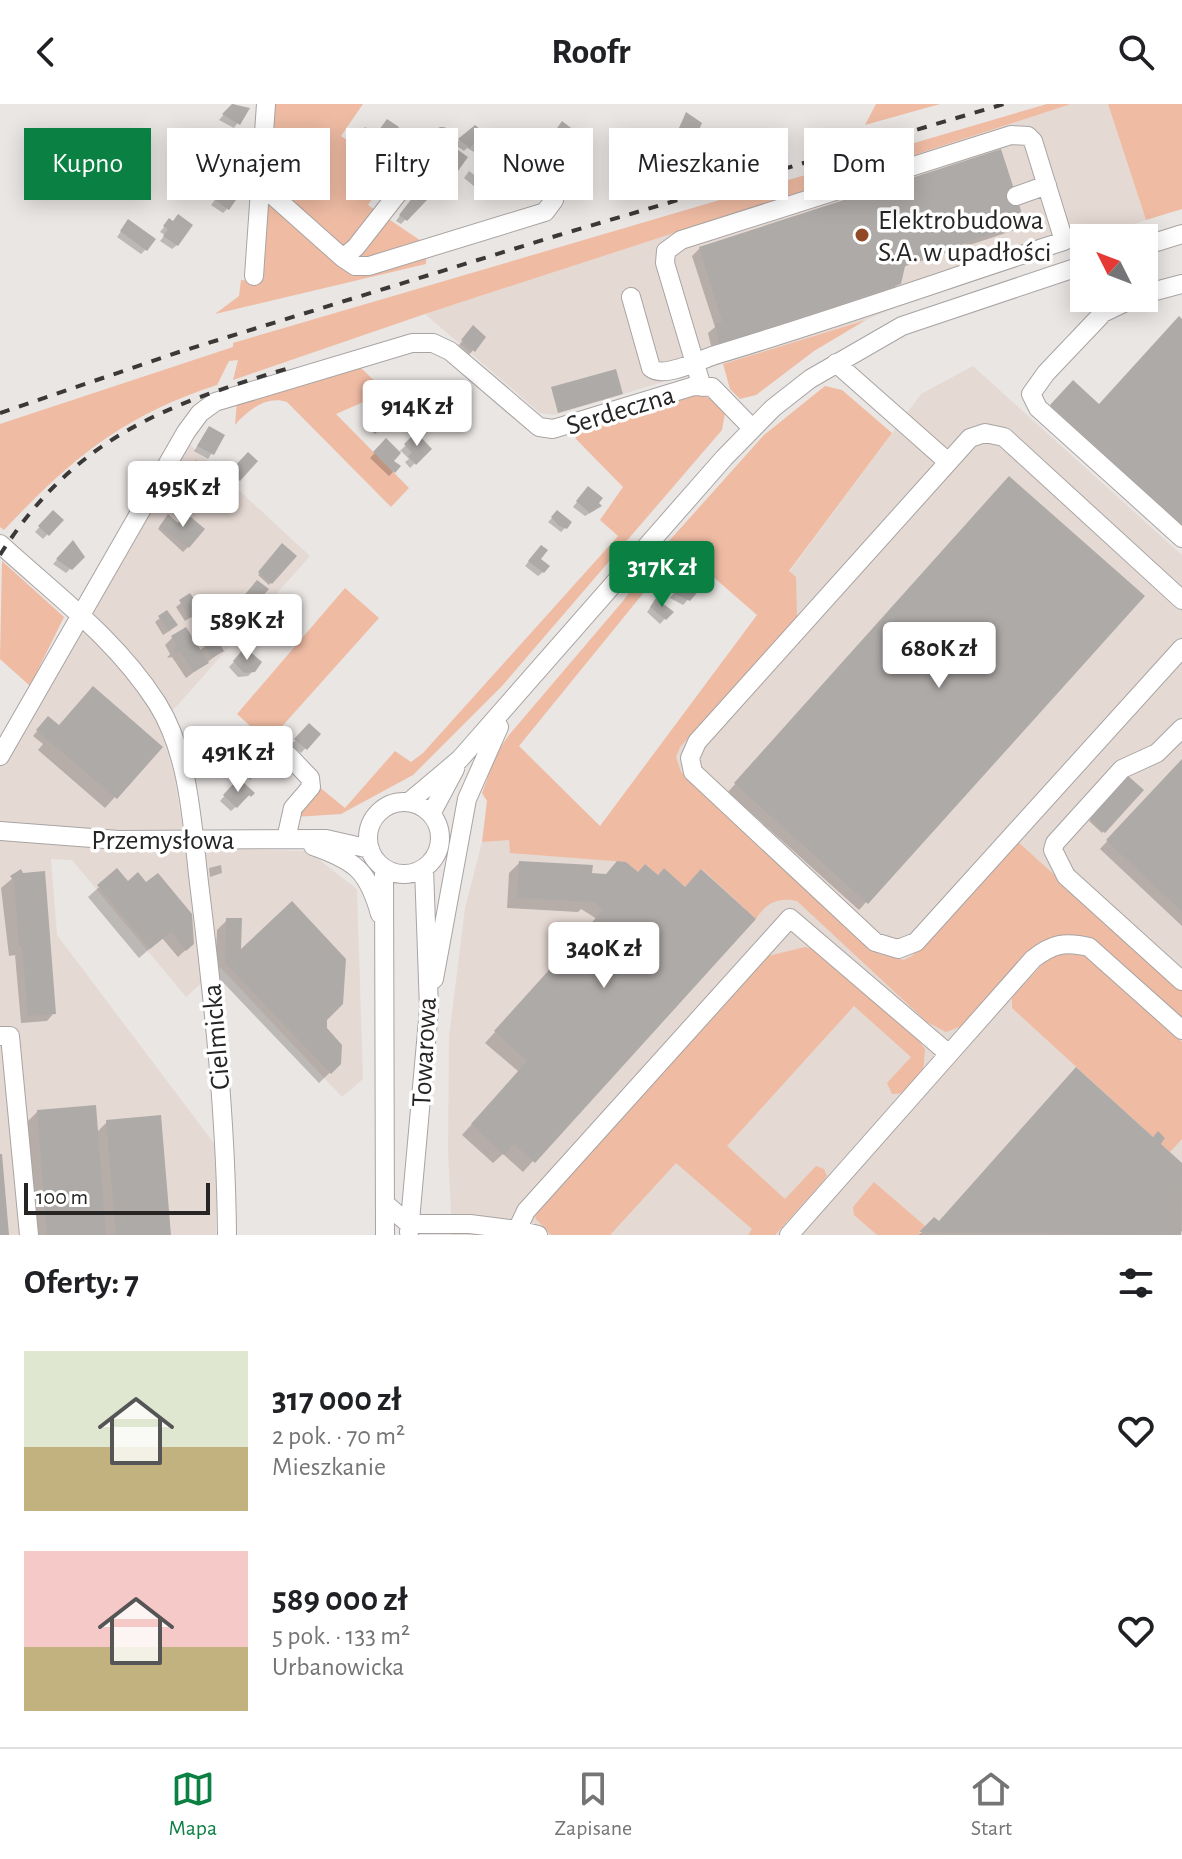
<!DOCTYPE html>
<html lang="pl">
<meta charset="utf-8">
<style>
:root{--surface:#fff;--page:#f2f2f2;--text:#202124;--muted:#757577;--line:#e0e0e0;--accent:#0b8043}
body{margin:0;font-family:"Alegreya Sans",sans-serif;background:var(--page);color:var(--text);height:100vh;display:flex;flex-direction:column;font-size:30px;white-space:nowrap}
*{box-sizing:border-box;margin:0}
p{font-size:26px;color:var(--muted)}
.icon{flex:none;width:44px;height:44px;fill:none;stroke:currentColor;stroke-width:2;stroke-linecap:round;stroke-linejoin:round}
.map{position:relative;height:1131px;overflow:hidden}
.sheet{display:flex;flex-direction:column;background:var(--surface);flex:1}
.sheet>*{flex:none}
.guide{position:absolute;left:24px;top:24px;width:1134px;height:72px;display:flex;gap:16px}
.needle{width:52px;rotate:312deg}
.controls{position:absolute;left:1070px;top:120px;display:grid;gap:16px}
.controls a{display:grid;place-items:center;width:88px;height:88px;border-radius:0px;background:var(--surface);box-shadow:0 4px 20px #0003;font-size:40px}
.scale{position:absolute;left:24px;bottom:20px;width:186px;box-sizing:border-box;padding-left:8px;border:4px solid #262524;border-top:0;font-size:22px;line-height:28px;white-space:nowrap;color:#262524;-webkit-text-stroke:6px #fff;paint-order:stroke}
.price{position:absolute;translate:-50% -68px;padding:0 18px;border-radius:8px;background:#fff;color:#222;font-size:26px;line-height:52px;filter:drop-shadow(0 2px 4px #0008)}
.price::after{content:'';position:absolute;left:50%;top:48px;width:24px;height:18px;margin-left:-12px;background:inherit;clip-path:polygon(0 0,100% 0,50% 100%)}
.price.selected{background:var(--accent);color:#fff}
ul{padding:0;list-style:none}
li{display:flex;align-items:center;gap:24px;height:200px;padding:0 24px}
li span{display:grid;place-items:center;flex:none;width:224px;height:160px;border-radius:0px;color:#555}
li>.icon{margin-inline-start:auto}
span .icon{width:96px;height:96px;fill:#fffc;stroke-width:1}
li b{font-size:34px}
h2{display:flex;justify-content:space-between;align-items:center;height:96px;padding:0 24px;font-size:34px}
.pill{padding:0 28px;border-radius:0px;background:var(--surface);box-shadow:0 4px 20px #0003;font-size:28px;line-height:72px}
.pill.selected{background:var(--accent);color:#fff}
header{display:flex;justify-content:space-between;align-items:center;height:104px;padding:0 24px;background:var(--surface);font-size:36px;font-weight:700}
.tab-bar{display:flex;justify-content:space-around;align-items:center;height:112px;border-top:2px solid var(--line);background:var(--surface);font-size:22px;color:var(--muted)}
.tab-bar a{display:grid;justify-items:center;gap:4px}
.tab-bar .selected{color:var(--accent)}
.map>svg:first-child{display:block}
.built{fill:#e5d9d3}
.green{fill:#efbba3;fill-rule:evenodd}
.shadow{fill:#0003}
.building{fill:#aeaaa8}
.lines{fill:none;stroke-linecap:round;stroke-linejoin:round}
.minor-casing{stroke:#a8a4a3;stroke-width:20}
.minor{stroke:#fff;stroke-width:18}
.rail{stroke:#3a3937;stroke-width:4;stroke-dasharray:10 10;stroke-linecap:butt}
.poi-dot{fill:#914a25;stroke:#fff;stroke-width:3}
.labels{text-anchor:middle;stroke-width:7;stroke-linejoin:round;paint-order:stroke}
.poi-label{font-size:28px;fill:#262524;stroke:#fff;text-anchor:start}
.street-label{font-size:28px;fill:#262524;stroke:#fff}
</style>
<header><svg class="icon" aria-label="back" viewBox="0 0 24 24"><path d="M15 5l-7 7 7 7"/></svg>Roofr<svg class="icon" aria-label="search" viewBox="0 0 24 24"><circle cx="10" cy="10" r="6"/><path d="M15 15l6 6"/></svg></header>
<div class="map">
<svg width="1182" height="1131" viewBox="0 0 1182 1131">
<rect width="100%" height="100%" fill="#eae6e4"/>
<path class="built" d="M1071 0H1108L1146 116 940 184 866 216 555 311 540 309 425 210Z
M973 262 1182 451V1131H452L448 1046 449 933 465 804 482 738 601 722 921 290Z
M188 339 310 452 176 603 158 618 174 670 186 744 308 747 357 785 363 975 342 993 220 863 186 893 72 756 51 755 57 831 216 1042V1131H0V660Z"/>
<path class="green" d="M274 0H363L341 32 390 66 368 101 427 141 426 160 215 210 239 192 241 176 262 178Z
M876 0H940L865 21Z
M1047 0H1071L425 210 233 276 238 256 229 257 217 281C122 312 71 355 4 426L0 423V320L233 243V239Z
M1108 0H1182V105L1146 116Z
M866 216 814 247 756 291 740 295 730 285 723 260Z
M359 262 386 288 336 310 409 384 391 403 287 298C267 291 248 306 235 321L237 297Z
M825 282 842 286 892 329 789 467 796 473 797 513 680 643 676 653 681 668 879 850 904 856 912 852 1017 737 1182 887V915L1084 833 1058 831 1033 845 965 921 946 928 927 918 797 797C778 793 766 799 756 815L702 765 685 783 664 764 658 771 645 760 638 768 626 758 510 749 509 736 482 738 487 697 482 689 497 648 509 631 623 497 652 456 764 331ZM680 444 757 511 600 722 519 642Z
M686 289C703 291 715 293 725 309L722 326 502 582 413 671 341 710 280 714 312 677 345 704 395 647 411 658 423 649 618 432 600 416 623 383 576 335 572 324Z
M2 457 64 513 30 582 0 555Z
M345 484 379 514 268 638 237 610Z
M805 843 816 845 919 937 925 945 923 969 904 989 892 990 887 979 911 953 854 902 727 1042 785 1095 816 1062 824 1065 827 1072 821 1080 775 1131H748L752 1125 676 1059 610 1131H551L535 1114 537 1107 764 853Z
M1059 849 1086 852 1182 938V1035L1170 1048 1161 1040 1165 1034 1158 1028 1153 1033 1012 904V893L1047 855Z
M874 1078 925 1122 919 1128 922 1131H877L854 1111 853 1103Z"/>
<path class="shadow" d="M233 0 247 5 234 24 219 16Z
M686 11 693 35 688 40 674 33Z
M361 30 380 49 375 53 355 39Z
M464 30 478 44 474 48 467 44 464 47 455 41Z
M446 47 456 65 452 70 437 60Z
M469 67 481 76 475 83 464 74Z
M217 93 228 104 223 109 211 101Z
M412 95 424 96 401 120 396 117Z
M169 117 177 141 172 145 160 137 165 131 160 128Z
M1022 118 1015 126 903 163 899 179 891 187 712 246 708 229 715 223 692 152 700 144Z
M124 123 146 145 141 150 117 133Z
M1182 218V435L1044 309 1073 279 1099 302Z
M469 229 484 233 469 251 458 242Z
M381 303 392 313 375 330 364 320Z
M209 324 223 332 208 355 194 347Z
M416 331 429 345 410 364 405 358 409 355 401 347 392 357 398 363 389 372 370 354 386 337 398 349Z
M248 350 254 356 234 380 226 374Z
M196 358 203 365 183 388 175 381Z
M207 369 231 393 218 406 193 382Z
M1002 382 1142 492 859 806 728 688Z
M584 389 595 406 585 412 573 403Z
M53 408 61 416 43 435 35 428Z
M557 409 565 424 561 428 548 418Z
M168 413 188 443 183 448 158 425Z
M73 439 83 452 66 469 53 460Z
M282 442 294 452 269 481 258 471Z
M536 448 543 468 538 472 525 462Z
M257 478 266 486 247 506 239 499Z
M683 478 699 483 683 501 670 494Z
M190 492 194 511 185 517 176 503Z
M652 501 671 508 660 520 647 508Z
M205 511 242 522 218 540 217 551 186 574 172 553 167 554 170 550 165 541 172 534 199 547 213 536 200 516Z
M160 514 171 526 163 531 155 518Z
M245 546 254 566 248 572 238 573 229 563Z
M44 619 58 623 160 643 105 704 38 646 43 640 33 632Z
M309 622 318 630 301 649 291 641Z
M243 629 254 652 264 661 250 676 244 669 251 661 231 642Z
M213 643 221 662 202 674 193 655Z
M1182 657V822L1100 745Z
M1127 674 1141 686 1102 729 1089 717Z
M235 680 252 689 231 707 220 697Z
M519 759 590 771 657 774 753 815 523 1068 503 1050 493 1059 462 1031 519 968 485 939 597 815 581 805 578 808 507 804 509 769Z
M221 761 222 769 210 773 209 764Z
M117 767 192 840 178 853 162 834 139 854 88 793Z
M20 768 54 909 47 917 21 919 15 851 9 852 1 784Z
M227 816 239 849 325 916 324 925 339 960 319 979 215 870 217 826Z
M37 1008 96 1029 107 1018 169 1131H36L27 1018Z
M1158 1040 1182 1062V1127L1178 1131H919L934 1115 938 1119Z"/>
<path class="building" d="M232 0 250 4 240 21 222 10Z
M686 8 702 19 694 37 677 29Z
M387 15 399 23 382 50 358 34 365 23 376 30Z
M562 17 575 27 559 50 546 40Z
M475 21 489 32 480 45 473 40 470 44 458 35Z
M450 40 468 53 458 67 440 54Z
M1001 45 1025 119 906 158 901 180 719 240 715 220 722 217 699 143Z
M221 86 236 96 229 106 215 96Z
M417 88 427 96 407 117 399 111Z
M178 110 193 121 178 142 163 132 168 125 163 122 169 114 173 117Z
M128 115 156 135 147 147 120 127Z
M1179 212 1182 215V421L1050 301 1073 276 1099 300Z
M473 221 486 233 475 248 461 236Z
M616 265 623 290 558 309 551 283Z
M381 300 395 313 381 327 367 315Z
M209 322 225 331 214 351 197 342Z
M416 328 432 345 416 361 408 352 412 349 404 340Z
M386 334 401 349 394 357 401 362 395 369 373 348Z
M248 348 258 357 240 377 229 368Z
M196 356 234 393 221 406 193 379 189 385 178 375Z
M1009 372 1145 492 868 800 734 679Z
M588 382 603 394 599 399 602 402 590 409 576 397Z
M53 406 64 416 49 432 38 422Z
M557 406 572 418 567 425 559 422 551 413Z
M186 409 205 425 189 444 159 423 168 410 178 419Z
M73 436 85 453 72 466 56 455Z
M282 439 297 452 272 480 258 468Z
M541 441 548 446 541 455 550 462 544 469 528 457Z
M688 471 702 483 690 497 673 489Z
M257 476 269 485 253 503 242 494Z
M190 489 202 507 190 514 179 496Z
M656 494 674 508 666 516 650 503Z
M216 501 222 510 236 501 249 517 222 538 203 509Z
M167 506 178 521 169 527 158 512Z
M186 523 209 559 194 568 180 547 176 550 173 545 177 542 171 532Z
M215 532 224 547 212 554 204 540Z
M245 543 262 558 255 568 244 569 233 557Z
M93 582 163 643 117 695 36 626 48 612 59 621Z
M309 619 321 630 307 646 294 635Z
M243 626 263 645 257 652 267 661 256 673 247 664 255 655 234 636Z
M214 641 223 652 220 654 224 663 207 670 197 648Z
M1182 655V808L1106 736Z
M1127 671 1144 686 1105 729 1089 714Z
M235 678 241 683 244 679 255 689 251 693 249 691 237 704 223 691Z
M519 757 593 761 592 769 606 770 617 757 626 758 638 768 645 760 658 771 664 764 685 783 701 765 756 815 535 1059 514 1040 504 1051 471 1020 527 957 494 927 603 806 594 798 517 794Z
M117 764 128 777 138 768 146 778 158 769 192 810 194 840 186 847 171 828 150 845 97 781Z
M21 765 23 769 45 767 56 910 28 912 22 842H19L14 777 10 772Z
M292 797 346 855 343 900 327 916V924L342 941 341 960 331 970 225 859 226 814H242L241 845Z
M1076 963 1153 1033 1158 1027 1165 1034 1161 1040 1182 1059 1181 1131 919 1128 934 1113 939 1117Z
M96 1001 106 1131H47L37 1006Z
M161 1011 171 1131H116L106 1016Z
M0 1050H2L9 1131H0Z"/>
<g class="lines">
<g class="minor-casing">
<path id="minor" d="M261 81 343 154 355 162H369L545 108 554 96 548 64
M1016 92 1047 81
M1144 142 1182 130
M343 154 356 143 442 33
M254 172 266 0
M1144 190 1182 180
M631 193 651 264C664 275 699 256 715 251 832 216 947 175 1064 137L1033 37 1028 32 1011 31 681 136 666 147 665 159 702 283
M1134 194 1103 209 1046 269 1031 290 1038 304 1182 434
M836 259 948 358
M0 440C56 491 116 535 157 599 191 653 192 725 200 787 214 901 226 1016 227 1131
M1182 496 1004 333 985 329 970 334 697 638 690 654 693 668 875 838 898 845 916 838 1182 544
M1182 624 1157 649 1122 665 1055 739 1053 746 1066 772 1182 877
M0 652 186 328 200 309 215 298 412 239H433L450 247 539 323 553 325 694 282 712 283 752 324
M409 698 460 655 724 354 773 304 810 275 902 222 1084 161
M368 734a36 36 0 1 1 72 0a36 36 0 1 1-72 0Z
M431 710 455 665
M0 727 118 736 326 735 370 745
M286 735 293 704 311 683 310 674 288 651
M313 742C356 757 368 767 380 810
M384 764 385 1131
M434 875 467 695 499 623
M0 932H10L29 1131
M388 1102 409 1120H470L517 1126 526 1107 790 814 949 950 1033 855C1052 840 1065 837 1089 843L1182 926
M409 1128 429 905 424 764
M517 1131V1126L538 1131
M789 1131 949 950"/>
</g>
<use href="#minor" class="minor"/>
<path class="rail" d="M0 309 179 248 559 131 1004 0
M0 451C73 336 161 302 286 265"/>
</g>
<circle class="poi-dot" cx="862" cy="131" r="8"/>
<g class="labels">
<g class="poi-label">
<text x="878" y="125">Elektrobudowa<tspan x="878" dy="32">S.A. w upadłości</tspan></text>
</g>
<g class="street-label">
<text transform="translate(620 305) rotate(-17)" y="10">Serdeczna</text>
<text x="163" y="745">Przemysłowa</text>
<text transform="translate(215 933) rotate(-95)" y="10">Cielmicka</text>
<text transform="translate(423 948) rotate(-87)" y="10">Towarowa</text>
</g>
</g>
</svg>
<div class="controls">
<a><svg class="needle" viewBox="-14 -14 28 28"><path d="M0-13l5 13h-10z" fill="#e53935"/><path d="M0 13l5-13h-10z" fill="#757577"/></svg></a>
</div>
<div class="scale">100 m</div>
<b class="price" style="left:417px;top:344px">914K zł</b>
<b class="price" style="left:183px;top:425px">495K zł</b>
<b class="price selected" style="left:662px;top:505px">317K zł</b>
<b class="price" style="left:247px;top:558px">589K zł</b>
<b class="price" style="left:939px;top:586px">680K zł</b>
<b class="price" style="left:238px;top:690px">491K zł</b>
<b class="price" style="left:604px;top:886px">340K zł</b>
<div class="guide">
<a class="pill selected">Kupno</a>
<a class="pill">Wynajem</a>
<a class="pill">Filtry</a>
<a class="pill">Nowe</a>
<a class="pill">Mieszkanie</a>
<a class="pill">Dom</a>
</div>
</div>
<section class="sheet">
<h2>Oferty: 7<svg class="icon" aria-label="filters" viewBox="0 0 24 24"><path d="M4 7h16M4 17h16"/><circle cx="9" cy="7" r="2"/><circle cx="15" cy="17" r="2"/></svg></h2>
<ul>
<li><span style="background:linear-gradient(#dfe7d0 60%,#c2b280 0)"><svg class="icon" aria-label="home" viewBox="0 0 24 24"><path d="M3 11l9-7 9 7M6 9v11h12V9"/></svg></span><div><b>317 000 zł</b><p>2 pok. · 70 m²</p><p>Mieszkanie</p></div><svg class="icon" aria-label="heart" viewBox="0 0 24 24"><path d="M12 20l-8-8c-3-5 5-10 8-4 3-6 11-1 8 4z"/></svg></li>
<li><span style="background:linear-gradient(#f6c9c9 60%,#c2b280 0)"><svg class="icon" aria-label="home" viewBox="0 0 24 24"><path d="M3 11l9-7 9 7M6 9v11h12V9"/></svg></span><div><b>589 000 zł</b><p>5 pok. · 133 m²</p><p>Urbanowicka</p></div><svg class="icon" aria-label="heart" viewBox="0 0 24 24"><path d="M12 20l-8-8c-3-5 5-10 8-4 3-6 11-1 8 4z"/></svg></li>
</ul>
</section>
<nav class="tab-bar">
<a class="selected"><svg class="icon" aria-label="map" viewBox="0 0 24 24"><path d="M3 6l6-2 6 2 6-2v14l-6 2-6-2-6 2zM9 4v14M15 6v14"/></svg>Mapa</a>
<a><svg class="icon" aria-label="saved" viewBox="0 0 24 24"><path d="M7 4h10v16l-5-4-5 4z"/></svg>Zapisane</a>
<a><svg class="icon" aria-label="home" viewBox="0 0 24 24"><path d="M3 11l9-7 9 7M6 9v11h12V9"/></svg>Start</a>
</nav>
